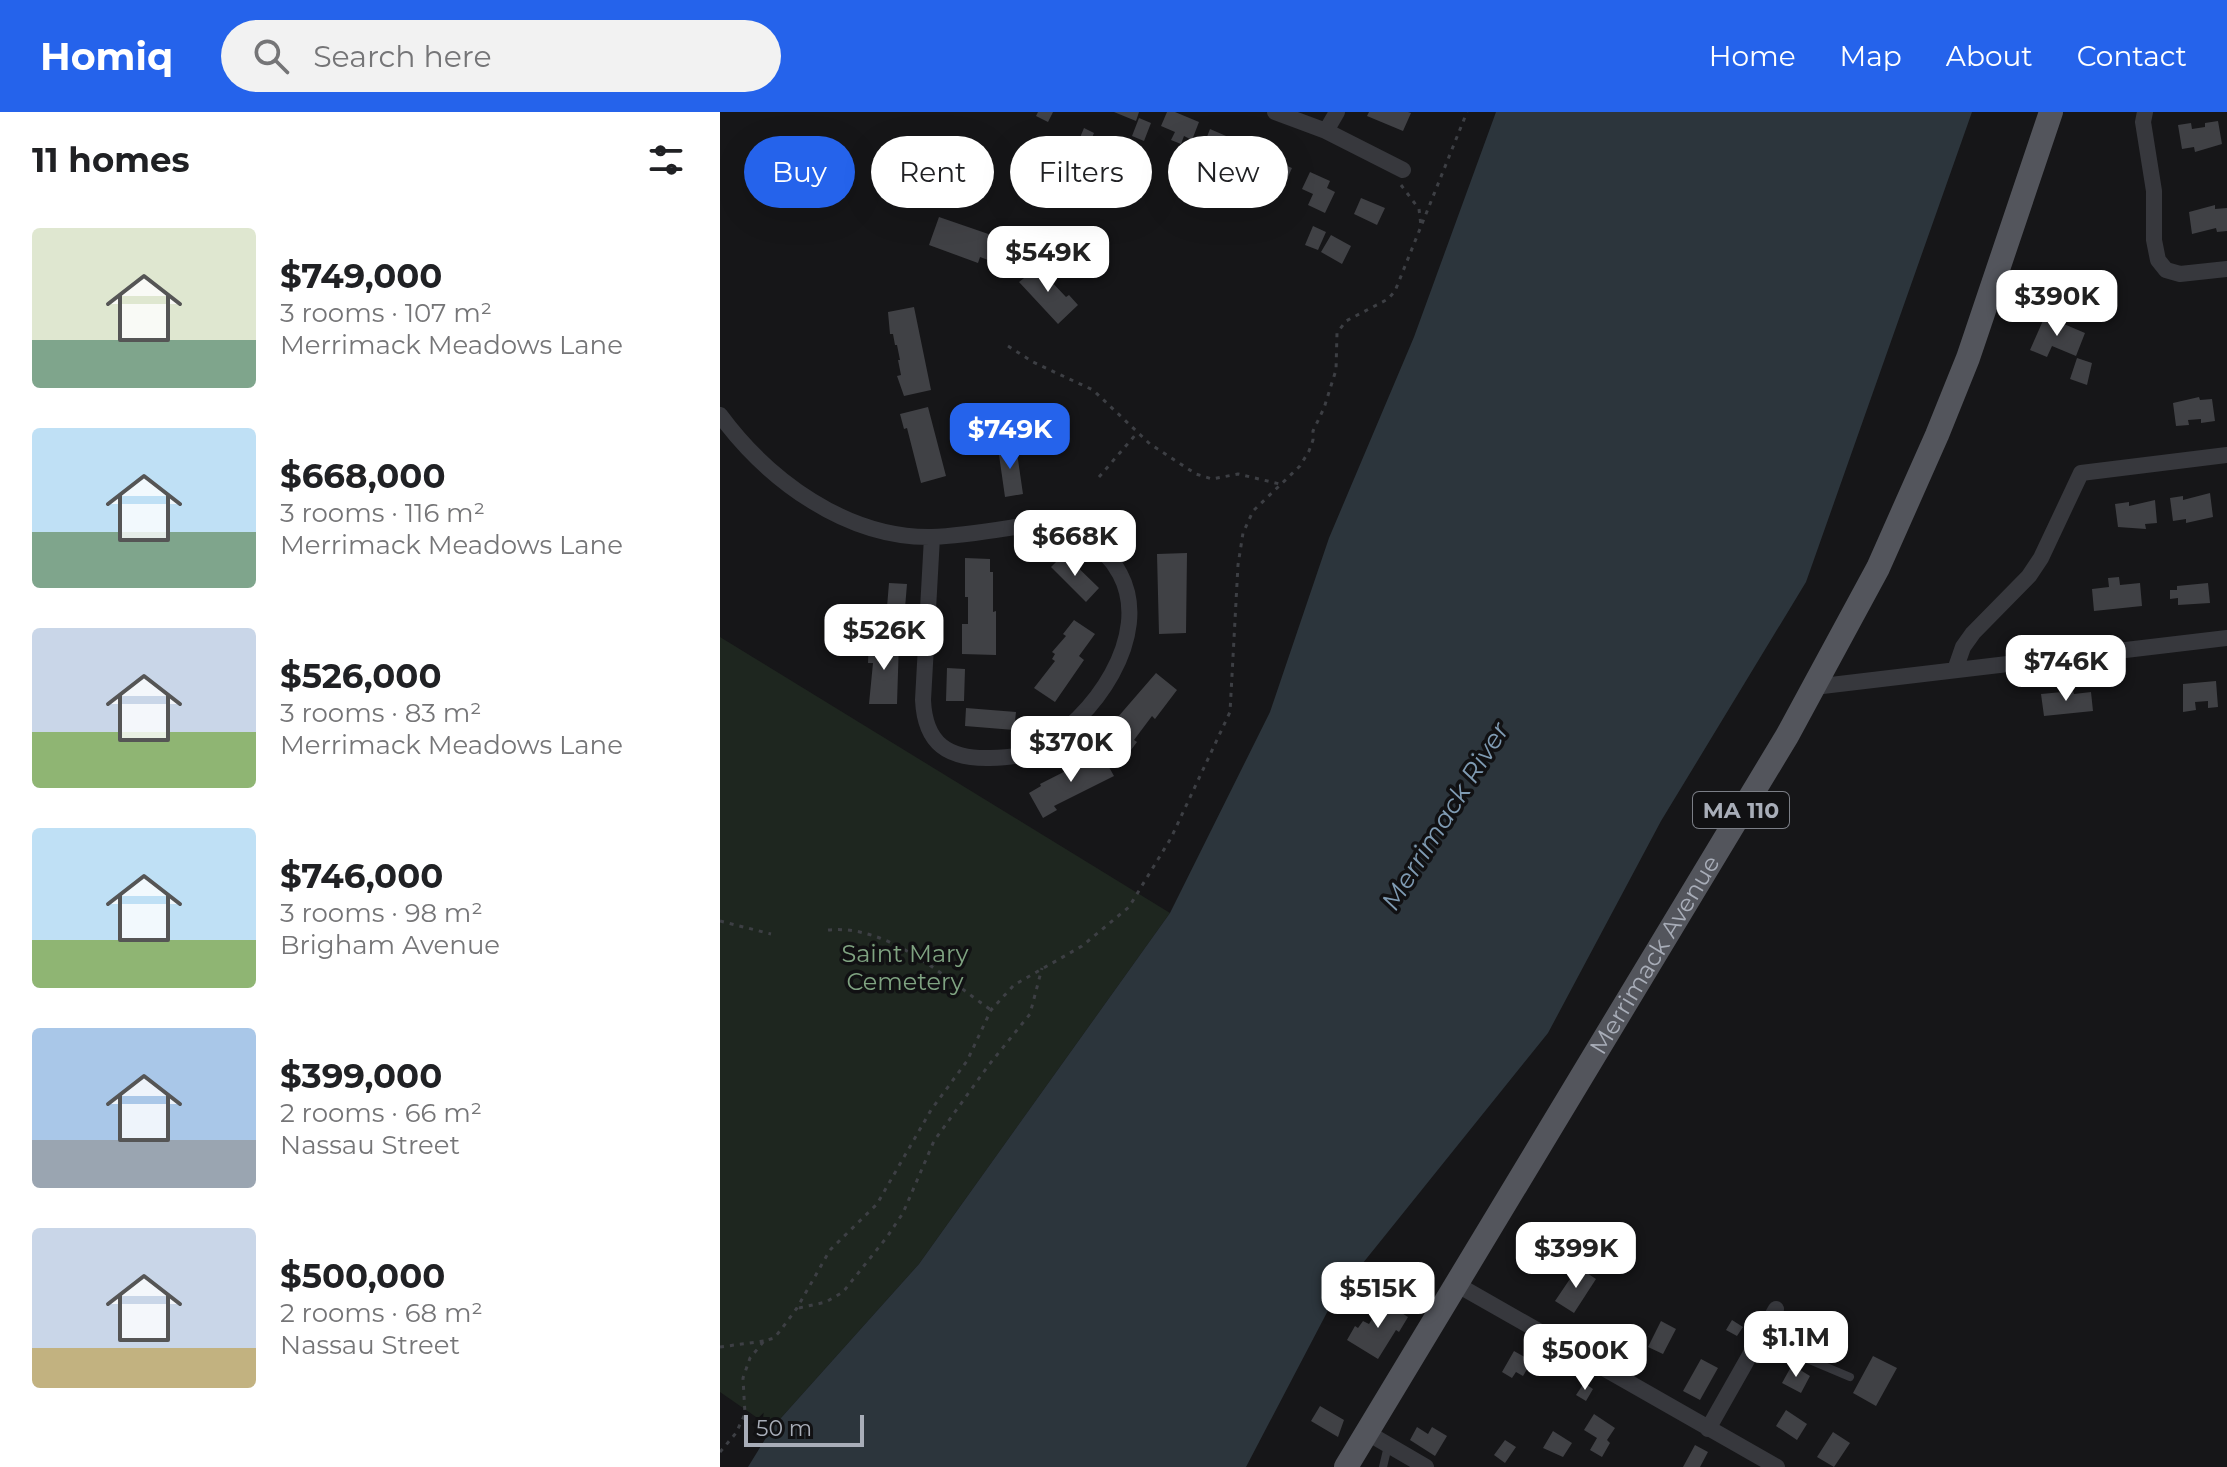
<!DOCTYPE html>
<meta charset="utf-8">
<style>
:root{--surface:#fff;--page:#f2f2f2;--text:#202124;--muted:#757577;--accent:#2563eb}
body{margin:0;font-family:Montserrat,sans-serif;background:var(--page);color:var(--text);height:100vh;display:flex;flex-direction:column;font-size:30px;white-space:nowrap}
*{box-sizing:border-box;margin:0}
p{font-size:26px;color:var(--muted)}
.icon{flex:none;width:44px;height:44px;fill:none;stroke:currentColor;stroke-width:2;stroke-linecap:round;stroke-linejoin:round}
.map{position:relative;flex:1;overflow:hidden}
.details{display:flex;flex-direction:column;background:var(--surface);width:720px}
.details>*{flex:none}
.banner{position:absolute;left:24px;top:24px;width:760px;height:72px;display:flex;gap:16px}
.scale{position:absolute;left:24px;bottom:20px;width:120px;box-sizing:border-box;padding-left:8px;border:4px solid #a8adb8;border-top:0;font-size:22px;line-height:28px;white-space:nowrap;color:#a8adb8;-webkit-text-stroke:6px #111113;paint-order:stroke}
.price{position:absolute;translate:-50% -68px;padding:0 18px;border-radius:16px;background:#fff;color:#222;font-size:26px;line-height:52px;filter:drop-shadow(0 2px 4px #0008)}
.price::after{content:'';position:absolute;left:50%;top:48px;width:24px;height:18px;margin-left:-12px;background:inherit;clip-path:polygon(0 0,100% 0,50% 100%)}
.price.active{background:var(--accent);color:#fff}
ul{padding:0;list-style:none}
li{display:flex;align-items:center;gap:24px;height:200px;padding:0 32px}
li span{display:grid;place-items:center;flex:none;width:224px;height:160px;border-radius:8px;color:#555}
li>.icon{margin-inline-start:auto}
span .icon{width:96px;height:96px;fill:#fffc;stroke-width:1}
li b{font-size:34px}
h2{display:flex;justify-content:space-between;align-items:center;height:96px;padding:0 32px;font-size:34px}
.tag{padding:0 28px;border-radius:36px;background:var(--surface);box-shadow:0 8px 32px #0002;font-size:28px;line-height:72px}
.tag.active{background:var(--accent);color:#fff}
header{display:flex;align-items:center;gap:48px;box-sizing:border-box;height:112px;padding:0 40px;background:var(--accent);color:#fff}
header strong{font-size:38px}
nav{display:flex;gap:44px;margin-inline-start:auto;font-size:28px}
.search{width:560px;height:72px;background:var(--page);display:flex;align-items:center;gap:20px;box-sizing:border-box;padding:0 28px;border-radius:44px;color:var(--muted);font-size:30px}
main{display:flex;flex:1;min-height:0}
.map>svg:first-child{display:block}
.green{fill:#1e261f}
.water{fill:#2c353c}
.building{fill:#404145}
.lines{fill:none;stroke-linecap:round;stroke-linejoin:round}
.path{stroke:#3d3f44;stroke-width:3;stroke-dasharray:4 6;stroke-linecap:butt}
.lane{stroke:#37383d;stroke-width:8}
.street{stroke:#37383d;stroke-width:16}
.primary{stroke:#53555c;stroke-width:24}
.labels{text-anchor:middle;stroke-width:7;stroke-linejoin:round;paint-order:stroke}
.shield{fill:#111113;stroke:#7b7e86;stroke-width:2}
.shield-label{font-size:22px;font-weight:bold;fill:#a8adb8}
.park-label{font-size:24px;fill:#7fa381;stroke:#111113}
.street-label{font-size:24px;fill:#a8adb8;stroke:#111113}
.water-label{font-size:26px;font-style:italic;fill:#7f9bb3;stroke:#111113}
</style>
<header>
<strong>Homiq</strong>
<div class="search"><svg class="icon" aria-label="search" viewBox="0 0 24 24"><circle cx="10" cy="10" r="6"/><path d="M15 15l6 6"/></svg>Search here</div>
<nav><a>Home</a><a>Map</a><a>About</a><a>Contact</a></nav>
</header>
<main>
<section class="details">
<h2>11 homes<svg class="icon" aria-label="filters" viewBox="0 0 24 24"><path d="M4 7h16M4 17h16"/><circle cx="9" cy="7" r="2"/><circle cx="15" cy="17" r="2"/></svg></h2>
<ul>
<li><span style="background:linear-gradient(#dfe7d0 70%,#7fa58c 0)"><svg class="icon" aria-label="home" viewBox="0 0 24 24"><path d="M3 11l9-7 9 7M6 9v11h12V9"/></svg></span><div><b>$749,000</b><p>3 rooms · 107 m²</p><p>Merrimack Meadows Lane</p></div></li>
<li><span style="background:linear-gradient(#bfe0f5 65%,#7fa58c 0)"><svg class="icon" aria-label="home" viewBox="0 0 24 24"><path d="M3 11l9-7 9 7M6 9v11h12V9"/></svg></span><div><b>$668,000</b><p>3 rooms · 116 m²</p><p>Merrimack Meadows Lane</p></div></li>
<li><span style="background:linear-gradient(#c9d6e8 65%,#8fb573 0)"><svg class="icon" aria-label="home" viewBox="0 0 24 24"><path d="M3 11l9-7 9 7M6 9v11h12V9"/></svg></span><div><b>$526,000</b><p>3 rooms · 83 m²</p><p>Merrimack Meadows Lane</p></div></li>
<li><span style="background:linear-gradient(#bfe0f5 70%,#8fb573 0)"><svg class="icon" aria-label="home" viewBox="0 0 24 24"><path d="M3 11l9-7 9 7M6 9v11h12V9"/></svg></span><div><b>$746,000</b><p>3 rooms · 98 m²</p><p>Brigham Avenue</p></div></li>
<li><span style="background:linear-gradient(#a9c7e8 70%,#9aa5b1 0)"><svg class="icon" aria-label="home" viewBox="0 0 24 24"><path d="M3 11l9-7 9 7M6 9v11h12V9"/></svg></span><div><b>$399,000</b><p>2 rooms · 66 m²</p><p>Nassau Street</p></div></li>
<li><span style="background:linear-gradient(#c9d6e8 75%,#c2b280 0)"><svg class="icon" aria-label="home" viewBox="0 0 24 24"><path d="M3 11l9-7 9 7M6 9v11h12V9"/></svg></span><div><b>$500,000</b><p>2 rooms · 68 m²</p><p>Nassau Street</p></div></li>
</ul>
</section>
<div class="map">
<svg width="1507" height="1355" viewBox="0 0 1507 1355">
<rect width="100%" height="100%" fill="#161618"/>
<path class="green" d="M0 525 450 801 199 1152 52 1316 0 1280Z"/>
<path class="water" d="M776 0H1252L1086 470 941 709 828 921 614 1187 526 1355H28L52 1316 199 1152 450 801 550 600 609 426 694 225Z"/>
<path class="building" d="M318 0H333L328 10 316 4Z
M394 0H419L416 9Z
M447 0H455L479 10 472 28 464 24 461 32 451 28 455 20 441 14Z
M649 0H688L691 1 683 19 647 4Z
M419 6 431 11 424 29 412 24Z
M1498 9 1502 32 1475 40 1474 35 1462 37 1458 13 1471 11 1472 17 1485 15V11Z
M364 16 374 21 369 33 359 28Z
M490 17 520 30 512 48 483 35Z
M536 41 572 56 564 74 547 67 543 77 531 71 536 62 529 58Z
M590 60 610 69 607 76 615 80 605 101 588 93 593 82 582 77Z
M641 86 665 96 657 113 634 102Z
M1495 93V97L1507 96V119L1497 120 1496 116 1472 122 1469 100Z
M219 105 280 126 281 123 296 129 287 155 260 145 258 151 209 133Z
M593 114 606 120 598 138 585 133Z
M611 123 631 134 622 152 601 140Z
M322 152 330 162 327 165 346 185 349 183 358 193 338 212 299 170Z
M194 195 211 278 184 284 177 264 181 263 178 248H180L177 233H175L173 222H170L168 200Z
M1325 204 1365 221 1356 244 1332 234 1327 245 1310 238Z
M1357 246 1372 251 1367 273 1350 267Z
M1479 285 1480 288 1492 287 1495 309 1481 311V307L1468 308 1469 313 1456 314 1453 291Z
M208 295 226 364 201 371 187 316 184 317 180 302Z
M296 334 303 382 285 385 278 336Z
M1490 381 1493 405 1466 411V407L1453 409 1450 386 1463 384V388Z
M1435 388 1437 411 1425 412 1426 417 1398 415 1395 392 1409 390V394Z
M467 441 466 521 439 522 437 442Z
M344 442 379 476 366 490 331 455Z
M245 446 270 447V460H273V500L276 499V543L242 542V512H248V485H245Z
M1399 465 1400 473 1420 471 1422 494 1374 499 1372 477 1389 475 1388 466Z
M169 471 187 472 185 496 167 495Z
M1488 471 1490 491 1458 493V486L1450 487V478H1457V474Z
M354 508 375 522 359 544 364 548 335 590 314 576 335 549 332 547 335 542 332 540 346 524 343 522Z
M149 528 179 529 177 592H149L153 551H148Z
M227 556 245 557 244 589H226Z
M436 561 457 578 435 607 432 604 414 628 417 630 408 642 386 626 394 615 391 613Z
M1496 569 1498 595 1488 596V589L1475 590 1476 598 1463 600V572Z
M1353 579 1354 582 1371 580 1373 599 1324 604 1321 582Z
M246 596 296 600 294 618 245 614Z
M381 641 394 664 334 694 337 698 323 706 309 681 321 674 320 672Z
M858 1155 876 1167 854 1201 835 1189Z
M663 1189 688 1205 679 1220 676 1218 658 1247 627 1228 635 1214 638 1216 643 1209 649 1212Z
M1012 1208 1023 1215 1017 1224 1006 1218Z
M941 1209 956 1217 943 1242 928 1235Z
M794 1239 812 1249 803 1264 796 1260 792 1266 782 1260Z
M1153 1244 1177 1256 1156 1294 1133 1281Z
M981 1247 998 1256 980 1288 963 1279Z
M1072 1253 1090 1264 1081 1281 1062 1271Z
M864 1271 873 1277 866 1289 856 1283Z
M600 1294 624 1308 618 1325 591 1309Z
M1066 1298 1087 1312 1077 1328 1056 1314Z
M874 1302 895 1316 887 1328 890 1331 882 1345 870 1338 877 1326 864 1318Z
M697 1315 708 1322 712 1315 727 1324 715 1344 690 1328Z
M833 1319 852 1331 843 1345 823 1336Z
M1113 1320 1130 1331 1114 1355 1097 1345Z
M785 1328 796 1335 785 1351 774 1343Z
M975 1333 988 1340 980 1355H963Z"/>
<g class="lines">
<path class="path" d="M681 73 699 97 701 114
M288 234 313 250 373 278 430 332 476 362 492 367 518 362 560 372
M379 365 417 321
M0 809 51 822
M108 818C168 812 224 865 271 898
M79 1196 106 1190 123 1180 167 1125 183 1101 214 1029 268 954 310 902 322 856
M0 1235 44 1229
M0 1340 16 1321 25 1302 23 1266 30 1246 44 1229 54 1226 60 1219 77 1196 110 1138 157 1092 211 998 247 949 271 898 294 873 362 834 409 795 451 726 510 600 518 453 523 421 533 399 580 354 589 339 593 328V319L604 296 616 258 617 221 626 209 668 187 675 179 747 0"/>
<path class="lane" d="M1040 1227 1130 1265
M663 1355 668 1334"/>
<path class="street" d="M555 0 606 19 683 58
M1425 0 1423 10 1434 79V128L1438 148 1446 158 1460 162 1507 157
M606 19 617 0
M0 303C48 368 126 426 211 425 245 424 281 417 315 412 350 414 383 430 400 462 433 524 373 608 317 637 303 644 285 646 270 646 228 647 205 632 203 588L212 425
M1235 558 1243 535 1253 521 1309 464 1321 446 1361 361 1507 343
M1094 575 1507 526
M736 1172 1057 1355
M988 1317 1056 1197
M646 1320 706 1355"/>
<path class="primary" id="s1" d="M626 1355 1067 624 1158 456 1217 323 1248 246 1331 0"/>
</g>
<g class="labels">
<rect class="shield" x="973" y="680" width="96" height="36" rx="6"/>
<g class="shield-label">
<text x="1021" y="706">MA 110</text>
</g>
<g class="park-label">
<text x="185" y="850">Saint Mary<tspan x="185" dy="28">Cemetery</tspan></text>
</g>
<g class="street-label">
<text dy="8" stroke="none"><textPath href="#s1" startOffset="598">Merrimack Avenue</textPath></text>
</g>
<g class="water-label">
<text transform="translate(725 704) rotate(-58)" y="9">Merrimack River</text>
</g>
</g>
</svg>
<div class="scale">50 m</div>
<b class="price" style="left:328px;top:182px">$549K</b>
<b class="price" style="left:1337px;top:226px">$390K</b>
<b class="price active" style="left:290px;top:359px">$749K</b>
<b class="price" style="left:355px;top:466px">$668K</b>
<b class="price" style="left:164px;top:560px">$526K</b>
<b class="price" style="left:1346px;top:591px">$746K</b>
<b class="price" style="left:351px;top:672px">$370K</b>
<b class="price" style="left:856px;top:1178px">$399K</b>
<b class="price" style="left:658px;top:1218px">$515K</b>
<b class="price" style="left:1076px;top:1267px">$1.1M</b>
<b class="price" style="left:865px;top:1280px">$500K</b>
<div class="banner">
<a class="tag active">Buy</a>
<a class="tag">Rent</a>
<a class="tag">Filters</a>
<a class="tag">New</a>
</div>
</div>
</main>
